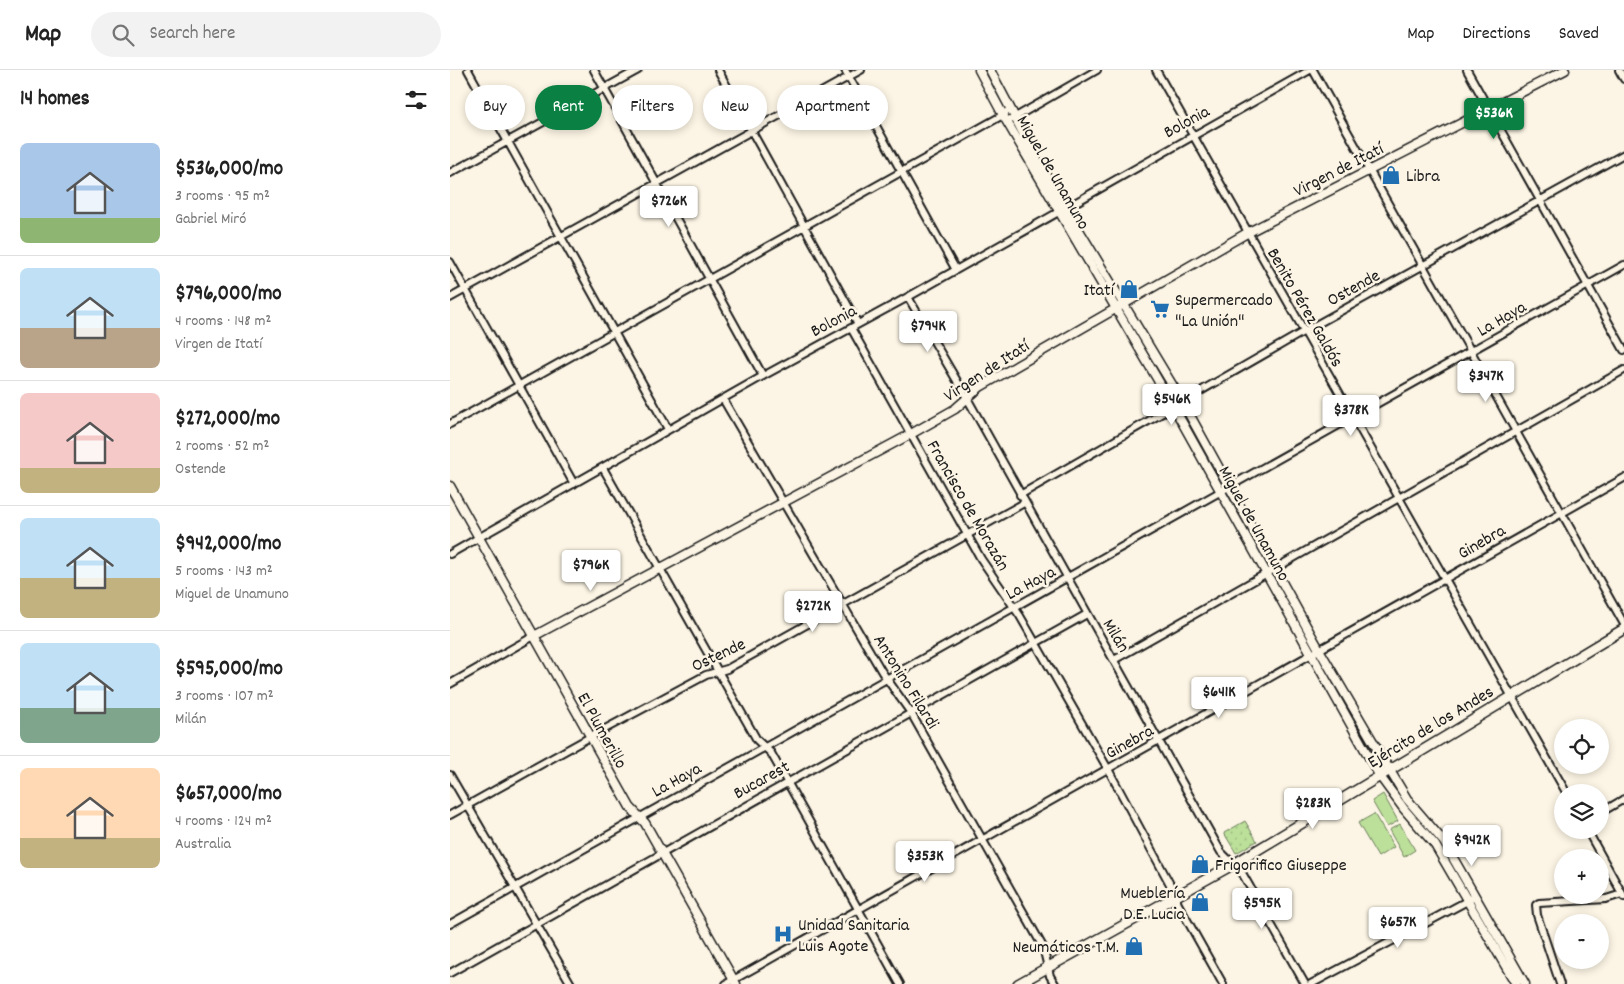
<!DOCTYPE html>
<meta charset="utf-8">
<style>
:root{--surface:#fff;--page:#f2f2f2;--text:#222;--muted:#767676;--line:#e0e0e0;--accent:#0b8043}
body{margin:0;font-family:Dekko,sans-serif;background:var(--page);color:var(--text);height:100vh;display:flex;flex-direction:column;font-size:19px;white-space:nowrap}
*{box-sizing:border-box;margin:0}
p{font-size:16px;color:var(--muted)}
.icon{flex:none;width:28px;height:28px;fill:none;stroke:currentColor;stroke-width:2;stroke-linecap:round;stroke-linejoin:round}
.map{position:relative;flex:1;overflow:hidden}
.side{display:flex;flex-direction:column;background:var(--surface);width:450px}
.side>*{flex:none}
.banner{position:absolute;left:15px;top:15px;width:475px;height:45px;display:flex;gap:10px}
.buttons{position:absolute;left:1104px;top:649px;display:grid;gap:10px}
.buttons a{display:grid;place-items:center;width:55px;height:55px;border-radius:50%;background:var(--surface);box-shadow:0 2px 8px #0003;font-size:25px}
.price{position:absolute;translate:-50% -42px;padding:0 11px;border-radius:5px;background:#fff;color:#222;font-size:16px;line-height:32px;filter:drop-shadow(0 1px 2px #0008)}
.price::after{content:'';position:absolute;left:50%;top:30px;width:15px;height:11px;margin-left:-8px;background:inherit;clip-path:polygon(0 0,100% 0,50% 100%)}
.price.selected{background:var(--accent);color:#fff}
ul{padding:0;list-style:none}
li{display:flex;align-items:center;gap:15px;height:125px;padding:0 20px}
li+li{border-top:1px solid var(--line)}
li span{display:grid;place-items:center;flex:none;width:140px;height:100px;border-radius:8px;color:#555}
li>.icon{margin-inline-start:auto}
span .icon{width:60px;height:60px;fill:#fffc;stroke-width:1}
li b{font-size:21px}
h2{display:flex;justify-content:space-between;align-items:center;height:60px;padding:0 20px;font-size:21px}
.pill{padding:0 18px;border-radius:22px;background:var(--surface);box-shadow:0 2px 8px #0003;font-size:18px;line-height:45px}
.pill.selected{background:var(--accent);color:#fff}
header{display:flex;align-items:center;gap:30px;box-sizing:border-box;height:70px;padding:0 25px;background:var(--surface);border-bottom:1px solid var(--line)}
header strong{font-size:24px}
nav{display:flex;gap:28px;margin-inline-start:auto;font-size:18px}
.search{width:350px;height:45px;background:var(--page);display:flex;align-items:center;gap:12px;box-sizing:border-box;padding:0 18px;border-radius:28px;color:var(--muted);font-size:19px}
main{display:flex;flex:1;min-height:0}
.map>svg:first-child{display:block}
.grass{fill:#bce09a;stroke:#6c7e5b}
.park{fill:url(#park-dots);stroke:#6c7e5b}
.lines{fill:none;stroke-linecap:round;stroke-linejoin:round}
.minor-casing{stroke:#1c1c1c;stroke-width:10}
.tertiary-casing{stroke:#1c1c1c;stroke-width:11}
.secondary-casing{stroke:#1c1c1c;stroke-width:12}
.minor{stroke:#fcf5e5;stroke-width:6}
.tertiary{stroke:#fcf5e5;stroke-width:8}
.secondary{stroke:#fcf5e5;stroke-width:9}
.labels{text-anchor:middle;stroke-width:5;stroke-linejoin:round;paint-order:stroke}
.street-label{font-size:18px;fill:#1c1c1c;stroke:#fcf5e5}
.poi-label{font-size:18px;fill:#1c1c1c;stroke:#fcf5e5;text-anchor:start}
</style>
<header>
<strong>Map</strong>
<div class="search"><svg class="icon" aria-label="search" viewBox="0 0 24 24"><circle cx="10" cy="10" r="6"/><path d="M15 15l6 6"/></svg>Search here</div>
<nav><a>Map</a><a>Directions</a><a>Saved</a></nav>
</header>
<main>
<section class="side">
<h2>14 homes<svg class="icon" aria-label="filters" viewBox="0 0 24 24"><path d="M4 7h16M4 17h16"/><circle cx="9" cy="7" r="2"/><circle cx="15" cy="17" r="2"/></svg></h2>
<ul>
<li><span style="background:linear-gradient(#a9c7e8 75%,#8fb573 0)"><svg class="icon" aria-label="home" viewBox="0 0 24 24"><path d="M3 11l9-7 9 7M6 9v11h12V9"/></svg></span><div><b>$536,000/mo</b><p>3 rooms · 95 m²</p><p>Gabriel Miró</p></div></li>
<li><span style="background:linear-gradient(#bfe0f5 60%,#b9a48a 0)"><svg class="icon" aria-label="home" viewBox="0 0 24 24"><path d="M3 11l9-7 9 7M6 9v11h12V9"/></svg></span><div><b>$796,000/mo</b><p>4 rooms · 148 m²</p><p>Virgen de Itatí</p></div></li>
<li><span style="background:linear-gradient(#f6c9c9 75%,#c2b280 0)"><svg class="icon" aria-label="home" viewBox="0 0 24 24"><path d="M3 11l9-7 9 7M6 9v11h12V9"/></svg></span><div><b>$272,000/mo</b><p>2 rooms · 52 m²</p><p>Ostende</p></div></li>
<li><span style="background:linear-gradient(#bfe0f5 60%,#c2b280 0)"><svg class="icon" aria-label="home" viewBox="0 0 24 24"><path d="M3 11l9-7 9 7M6 9v11h12V9"/></svg></span><div><b>$942,000/mo</b><p>5 rooms · 143 m²</p><p>Miguel de Unamuno</p></div></li>
<li><span style="background:linear-gradient(#bfe0f5 65%,#7fa58c 0)"><svg class="icon" aria-label="home" viewBox="0 0 24 24"><path d="M3 11l9-7 9 7M6 9v11h12V9"/></svg></span><div><b>$595,000/mo</b><p>3 rooms · 107 m²</p><p>Milán</p></div></li>
<li><span style="background:linear-gradient(#ffd9b3 70%,#c2b280 0)"><svg class="icon" aria-label="home" viewBox="0 0 24 24"><path d="M3 11l9-7 9 7M6 9v11h12V9"/></svg></span><div><b>$657,000/mo</b><p>4 rooms · 124 m²</p><p>Australia</p></div></li>
</ul>
</section>
<div class="map">
<svg width="1174" height="914" viewBox="0 0 1174 914">
<defs>
<pattern id="park-dots" width="8" height="8" patternUnits="userSpaceOnUse" patternTransform="scale(1.25)"><rect width="8" height="8" fill="#bce09a"/><path d="M2 2h.1M6 6h.1" fill="none" stroke="#a1c084" stroke-width="1.8" stroke-linecap="round"/></pattern>
</defs>
<rect width="100%" height="100%" fill="#fcf5e5"/>
<filter id="ink" filterUnits="userSpaceOnUse"><feTurbulence type="fractalNoise" baseFrequency=".02" numOctaves="2"/><feDisplacementMap in="SourceGraphic" scale="10" xChannelSelector="R" yChannelSelector="G"/><feConvolveMatrix kernelMatrix="1 2 1 2 8 2 1 2 1" color-interpolation-filters="sRGB"/></filter>
<g filter="url(#ink)">
<path class="grass" d="M933 724 948 751 937 757 922 731Z
M924 744 944 777 928 787 908 753Z
M950 754 965 780 954 787 939 760Z"/>
<path class="park" d="M795 751 807 771 786 783 774 763Z"/>
<g class="lines">
<g class="minor-casing">
<path id="minor" d="M18 0 218 359
M144 0 313 306
M268 0 408 254
M395 0 506 200
M706 0 1116 722
M863 0 1174 554
M1017 0 1174 280
M1169 0 1174 9
M557 52 647 0
M0 103 188 0
M0 192 124 414
M458 227 517 328 771 782 792 803 855 914
M0 228 411 0
M401 258 531 489 570 546 658 699 722 818 728 834 773 914
M273 329 432 602 461 643 593 877 600 906 605 914
M0 354 553 45 560 39
M153 398 307 670 321 683 450 914
M570 425 853 262 1174 84
M0 484 313 306 458 227 860 0
M664 590 1174 300
M0 614 84 566
M0 705 121 914
M1150 743 1174 729
M0 745 140 667 256 605 277 599 574 433
M1137 760 1174 827
M0 854 1174 195
M0 903 637 544
M276 914 1174 408
M861 914 1021 829
M1110 914 1087 845 1086 835 1089 833 1156 829 1172 824"/>
</g>
<g class="tertiary-casing">
<path id="tertiary" d="M529 0 553 45 723 336 929 705 954 739 985 775 1066 914
M540 0 591 97 732 331 870 581 939 699 957 729 994 772 1075 914
M0 416 180 737 195 753 286 914
M84 566 461 364 505 339 530 317 797 163 1115 0"/>
</g>
<g class="secondary-casing">
<path id="secondary" d="M568 914 784 794 1174 559"/>
</g>
<use href="#minor" class="minor"/>
<use href="#tertiary" class="tertiary"/>
<use href="#secondary" class="secondary"/>
</g>
</g>
<defs>
<g id="shop-bare" transform="scale(1.5)"><path d="M-5-2.5h2.3a2.7 3.5 0 0 1 5.4 0H5L5.5 6h-11ZM-1.5-2.5h3a1.5 2.3 0 0 0-3 0Z" fill="#1f6fb2" stroke="#fcf5e5" stroke-width="2.5" paint-order="stroke"/></g>
<g id="supermarket-bare" transform="scale(1.5)"><path d="M-6-5.5h2.5l.6 2H6L4.5 2H-2.5L-4.4-4H-6ZM-1.5 3.2a1.3 1.3 0 1 0 .1 0ZM3 3.2a1.3 1.3 0 1 0 .1 0Z" fill="#1f6fb2" stroke="#fcf5e5" stroke-width="2.5" paint-order="stroke"/></g>
<g id="hospital-bare" transform="scale(1.5)"><path d="M-5-5h3v3.5h4V-5h3V5h-3V1.5h-4V5h-3Z" fill="#1f6fb2" stroke="#fcf5e5" stroke-width="2.5" paint-order="stroke"/></g>
</defs>
<g fill-rule="evenodd">
<use href="#shop-bare" x="941" y="105"/>
<use href="#shop-bare" x="679" y="219"/>
<use href="#supermarket-bare" x="710" y="239"/>
<use href="#shop-bare" x="750" y="794"/>
<use href="#shop-bare" x="750" y="832"/>
<use href="#hospital-bare" x="333" y="864"/>
<use href="#shop-bare" x="684" y="876"/>
</g>
<g class="labels">
<g class="street-label">
<text transform="translate(736 51) rotate(-29)" y="6">Bolonia</text>
<text transform="translate(888 99) rotate(-27)" y="6">Virgen de Itatí</text>
<text transform="translate(604 102) rotate(60)" y="6">Miguel de Unamuno</text>
<text transform="translate(903 217) rotate(-29)" y="6">Ostende</text>
<text transform="translate(856 237) rotate(60)" y="6">Benito Pérez Galdós</text>
<text transform="translate(1051 248) rotate(-30)" y="6">La Haya</text>
<text transform="translate(383 250) rotate(-28)" y="6">Bolonia</text>
<text transform="translate(536 300) rotate(-33)" y="6">Virgen de Itatí</text>
<text transform="translate(519 435) rotate(60)" y="6">Francisco de Morazán</text>
<text transform="translate(805 453) rotate(61)" y="6">Miguel de Unamuno</text>
<text transform="translate(1031 471) rotate(-30)" y="6">Ginebra</text>
<text transform="translate(580 512) rotate(-28)" y="6">La Haya</text>
<text transform="translate(667 565) rotate(59)" y="6">Milán</text>
<text transform="translate(268 584) rotate(-25)" y="6">Ostende</text>
<text transform="translate(457 611) rotate(58)" y="6">Antonino Filardi</text>
<text transform="translate(980 656) rotate(-31)" y="6">Ejército de los Andes</text>
<text transform="translate(153 660) rotate(61)" y="6">El Plumerillo</text>
<text transform="translate(679 671) rotate(-29)" y="6">Ginebra</text>
<text transform="translate(226 709) rotate(-29)" y="6">La Haya</text>
<text transform="translate(311 709) rotate(-29)" y="6">Bucarest</text>
</g>
<g class="poi-label">
<text x="956" y="111">Libra</text>
<text x="664" y="225" text-anchor="end">Itatí</text>
<text x="725" y="235">Supermercado<tspan x="725" dy="21">"La Unión"</tspan></text>
<text x="765" y="800">Frigorifico Giuseppe</text>
<text x="735" y="828" text-anchor="end">Mueblería<tspan x="735" dy="21">D.E. Lucia</tspan></text>
<text x="348" y="860">Unidad Sanitaria<tspan x="348" dy="21">Luis Agote</tspan></text>
<text x="669" y="882" text-anchor="end">Neumáticos T.M.</text>
</g>
</g>
</svg>
<div class="buttons">
<a><svg class="icon" aria-label="locate" viewBox="0 0 24 24"><circle cx="12" cy="12" r="6"/><path d="M12 2v4M12 18v4M2 12h4M18 12h4"/></svg></a>
<a><svg class="icon" aria-label="layers" viewBox="0 0 24 24"><path d="M12 4l9 5-9 5-9-5zM3 14l9 5 9-5"/></svg></a>
<a>+</a>
<a>−</a>
</div>
<b class="price selected" style="left:1044px;top:70px">$536K</b>
<b class="price" style="left:219px;top:158px">$726K</b>
<b class="price" style="left:478px;top:283px">$794K</b>
<b class="price" style="left:1036px;top:333px">$347K</b>
<b class="price" style="left:722px;top:356px">$546K</b>
<b class="price" style="left:901px;top:367px">$378K</b>
<b class="price" style="left:141px;top:522px">$796K</b>
<b class="price" style="left:363px;top:563px">$272K</b>
<b class="price" style="left:769px;top:649px">$641K</b>
<b class="price" style="left:863px;top:760px">$283K</b>
<b class="price" style="left:1022px;top:797px">$942K</b>
<b class="price" style="left:475px;top:813px">$353K</b>
<b class="price" style="left:812px;top:860px">$595K</b>
<b class="price" style="left:948px;top:879px">$657K</b>
<div class="banner">
<a class="pill">Buy</a>
<a class="pill selected">Rent</a>
<a class="pill">Filters</a>
<a class="pill">New</a>
<a class="pill">Apartment</a>
</div>
</div>
</main>
